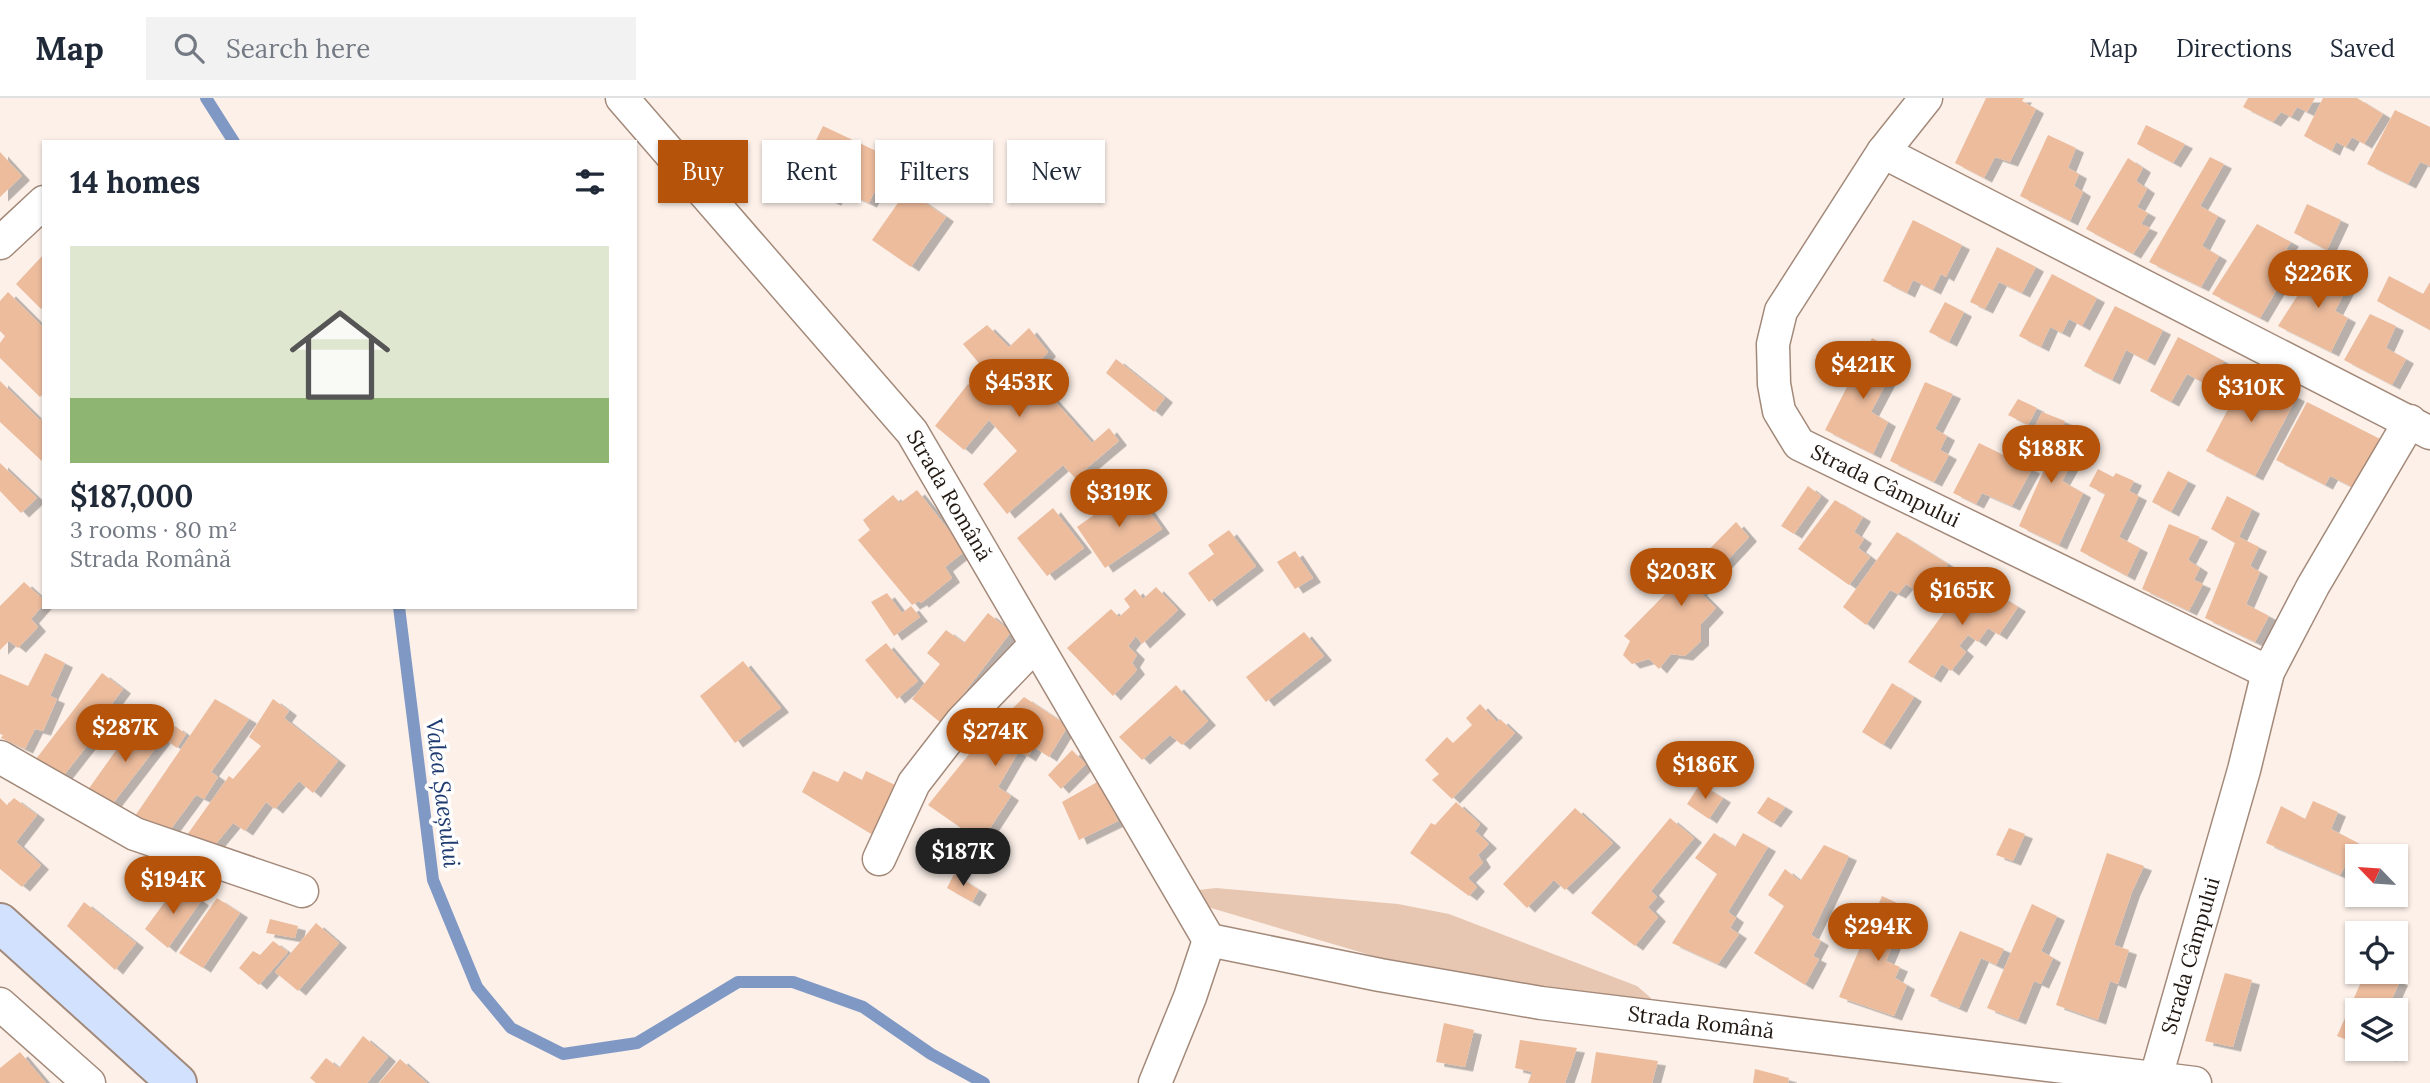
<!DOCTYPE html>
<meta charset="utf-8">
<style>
:root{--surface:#fff;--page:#f2f2f3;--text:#1f2937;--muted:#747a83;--line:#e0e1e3;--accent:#b45309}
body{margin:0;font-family:Lora,serif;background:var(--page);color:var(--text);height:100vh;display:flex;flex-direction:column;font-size:26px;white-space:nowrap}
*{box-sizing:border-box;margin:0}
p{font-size:23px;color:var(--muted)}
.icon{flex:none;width:38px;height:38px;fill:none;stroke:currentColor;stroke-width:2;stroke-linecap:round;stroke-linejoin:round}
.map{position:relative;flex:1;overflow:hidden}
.sheet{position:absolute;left:42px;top:42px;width:595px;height:469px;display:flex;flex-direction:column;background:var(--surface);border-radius:0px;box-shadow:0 2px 5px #0004}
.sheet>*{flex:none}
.banner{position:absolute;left:658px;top:42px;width:665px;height:63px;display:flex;gap:14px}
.needle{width:46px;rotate:295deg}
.buttons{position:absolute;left:2345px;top:746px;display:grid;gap:14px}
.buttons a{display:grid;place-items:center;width:63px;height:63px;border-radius:0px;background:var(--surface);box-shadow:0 2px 5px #0004;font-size:35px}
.price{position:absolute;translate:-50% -60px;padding:0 16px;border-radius:24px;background:var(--accent);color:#fff;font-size:23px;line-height:46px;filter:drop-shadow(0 2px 4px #0008)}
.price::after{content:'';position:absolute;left:50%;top:42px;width:21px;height:16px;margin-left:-10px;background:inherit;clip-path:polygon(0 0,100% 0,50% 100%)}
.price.selected{background:#222;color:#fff}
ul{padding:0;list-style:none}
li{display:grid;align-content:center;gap:14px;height:371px;padding:0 28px}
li+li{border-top:2px solid var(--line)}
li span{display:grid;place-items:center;height:217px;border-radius:0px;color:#555}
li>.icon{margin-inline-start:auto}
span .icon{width:126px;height:126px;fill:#fffc;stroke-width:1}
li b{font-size:30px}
h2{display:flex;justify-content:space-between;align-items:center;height:84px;padding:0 28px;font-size:30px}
.chip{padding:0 24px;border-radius:0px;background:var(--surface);box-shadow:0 2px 5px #0004;font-size:24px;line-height:63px}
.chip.selected{background:var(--accent);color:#fff}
header{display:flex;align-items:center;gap:42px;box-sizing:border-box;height:98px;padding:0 35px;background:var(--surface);border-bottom:2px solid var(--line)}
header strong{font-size:33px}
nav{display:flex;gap:38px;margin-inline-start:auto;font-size:24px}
.search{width:490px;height:63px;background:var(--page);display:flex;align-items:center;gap:18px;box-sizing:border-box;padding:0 24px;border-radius:0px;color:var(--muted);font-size:26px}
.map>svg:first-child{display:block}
.green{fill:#e7c7b2}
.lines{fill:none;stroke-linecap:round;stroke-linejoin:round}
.stream{stroke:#8099c4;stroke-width:12}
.building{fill:#ecbc9d;filter:url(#shadow)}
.minor-casing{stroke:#a38979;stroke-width:35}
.secondary-casing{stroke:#a38979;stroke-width:42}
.minor{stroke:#fff;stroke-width:32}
.secondary{stroke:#d2e2fe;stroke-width:38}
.labels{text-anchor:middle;stroke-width:7;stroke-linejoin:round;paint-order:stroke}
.street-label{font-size:21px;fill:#231913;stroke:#fff}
.water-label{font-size:23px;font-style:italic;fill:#1e3b71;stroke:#fff}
</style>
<header>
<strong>Map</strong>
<div class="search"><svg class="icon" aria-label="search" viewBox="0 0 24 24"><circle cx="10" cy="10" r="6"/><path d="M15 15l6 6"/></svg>Search here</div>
<nav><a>Map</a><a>Directions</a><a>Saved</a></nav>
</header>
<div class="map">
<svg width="2430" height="985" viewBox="0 0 2430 985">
<defs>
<filter id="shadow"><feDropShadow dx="8" dy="4.5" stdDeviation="0" flood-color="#0004"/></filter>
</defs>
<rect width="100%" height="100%" fill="#fcf0e9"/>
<path class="green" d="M1216 790 1398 806 1449 816 1637 888 1651 900 1646 908 1414 870 1211 810 1196 802 1193 797 1198 792Z"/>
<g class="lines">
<path class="stream" d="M206 0 234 44
M399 509 433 782 477 889 511 930 563 956 637 945 738 884H793L863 909 931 956 984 985"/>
</g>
<path class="building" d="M1986 0H2024L2022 3 2036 11 2010 64 1995 59 1984 80 1955 65Z
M2248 0H2315L2307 14 2297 9 2291 19 2281 14 2273 24 2243 9Z
M2323 0H2357L2383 16 2364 46 2352 39 2346 49 2336 44 2332 53 2304 38Z
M2395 12 2430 29V68L2420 64 2408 86 2367 66Z
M2146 27 2185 46 2173 65 2137 46Z
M823 28 891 60 869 105 840 92 833 103 795 85Z
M2048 37 2076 50 2068 70 2079 76 2074 88 2083 94 2070 123 2020 98Z
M0 54 22 78 0 99Z
M2210 59 2224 66 2200 108 2218 118 2202 148 2219 158 2201 189 2149 164Z
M2128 60 2143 70 2136 83 2147 91 2137 109 2148 115 2141 126 2150 130 2133 156 2086 131Z
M907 92 946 119 911 169 872 142Z
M2307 106 2341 122 2327 152 2294 135Z
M1913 122 1962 147 1946 179 1941 176 1933 192 1913 182 1907 195 1883 183Z
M2257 126 2291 144 2286 151 2297 158 2260 220 2212 196Z
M1997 149 2036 169 2022 195 1999 184 1985 211 1970 204Z
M44 156V208L41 211 16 186Z
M2317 167 2350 184 2335 213 2348 220 2331 254 2278 228Z
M2052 176 2097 200 2082 228 2069 221 2062 235 2050 229 2041 249 2019 238Z
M2389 178 2423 196 2430 184V232L2377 203Z
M8 194 44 230V295L40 299 0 260V245L5 238 0 233V203Z
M1945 204 1964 214 1949 244 1929 234Z
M2115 208 2163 232 2147 263 2126 252 2112 282 2084 268Z
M2370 216 2396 228 2386 250 2406 261 2392 287 2344 262Z
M987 227 1009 249 1029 230 1048 254 1030 275 1092 345 1109 330 1119 343 1075 380 1063 367 1007 416 983 386 1017 353 989 322 964 352 935 328 968 286 975 291 987 275 963 246Z
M2178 239 2224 263 2210 288 2187 276 2171 304 2150 293Z
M1872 240 1893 251 1880 275 1889 280 1871 314 1888 324 1873 356 1825 332Z
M1116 261 1165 300 1154 314 1106 275Z
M2248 273 2297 299 2255 378 2206 353Z
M0 283 40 322 44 319V365L0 324Z
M1925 284 1953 296 1935 331 1947 338 1940 352 1949 357 1934 384 1890 363Z
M2018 301 2037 310 2028 327 2008 317Z
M2307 304 2380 341 2354 390 2330 378 2325 387 2276 362Z
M2042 314 2065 323 2055 347 2076 358 2062 383 2083 395 2059 447 2019 428 2051 356 2028 342Z
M1979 345 2032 371 2012 408 1982 395 1976 406 1953 395Z
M0 365 37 400 21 415 0 393Z
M2098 371 2113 379 2116 375 2134 383 2129 393 2139 398 2119 439 2140 450 2127 478 2080 453 2105 396 2089 388Z
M2168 373 2188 383 2171 414 2152 404Z
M1808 388 1821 398 1794 436 1781 428Z
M917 392 965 453 945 469 952 480 921 505 919 503 912 507 858 442 870 432 863 422 893 397 900 405Z
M1137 396 1162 431 1105 470 1077 429 1116 401 1121 407Z
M2227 398 2252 411 2239 439 2259 449 2250 468 2260 474 2246 506 2269 518 2255 544 2205 520 2235 445 2211 431Z
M1835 402 1863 419 1854 434 1864 441 1858 450 1870 459 1849 487 1798 451Z
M1053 410 1084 450 1047 478 1017 440Z
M1736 424 1749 439 1699 493 1716 510 1701 526V543L1685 558 1671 556 1659 571 1649 561 1632 566 1623 557 1630 543 1624 538Z
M2169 426 2200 439 2188 462 2200 470 2194 482 2203 486 2189 513 2142 491Z
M1229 432 1256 468 1209 504 1188 475 1214 456 1208 447Z
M1897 434 1948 466 1926 500 1906 486 1898 496 1890 492 1866 527 1843 509Z
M1295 453 1313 480 1295 491 1277 464Z
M1970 479 2018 509 1999 537 1988 530 1978 544 1968 537 1959 548 1966 554 1951 573 1942 566 1933 580 1908 564Z
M24 484 44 502V506L31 521 38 529 18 550 9 543 0 552V508Z
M1156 489 1178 512 1142 546 1136 538 1128 548 1137 557 1132 565 1137 572 1113 598 1067 550 1111 511 1119 519 1130 509 1124 501 1135 491 1143 501Z
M887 495 902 515 911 508 920 519 894 538 871 504Z
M988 515 1011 534 941 625 912 601 940 566 927 555 946 532 964 545Z
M1304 534 1324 558 1266 604 1246 579Z
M886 545 918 583 897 601 865 562Z
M45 555 65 565 50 598 57 601 43 633 35 631 25 651 1 640 3 637 0 636V576L28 588Z
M743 563 781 610 735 645 700 598Z
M102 575 123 591 85 642 90 644 61 681 36 661Z
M1892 585 1914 599 1883 647 1862 634Z
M1176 587 1208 623 1182 647 1170 637 1142 662 1119 639Z
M1024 599 1068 628 1049 659 1034 649 1028 659 1019 653 998 689 1011 698 981 744 928 707 978 645Z
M215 601 249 621 211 674 218 679 204 701 196 697 165 739 135 718Z
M273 601 289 613 284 620 338 663 313 695 299 683 275 711 266 704 245 733 233 725 209 754 187 737 229 678 233 681 261 648 249 639Z
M1480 606 1497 624 1500 621 1515 635 1452 701 1432 682 1439 676 1425 662 1447 639 1453 645 1472 627 1466 620Z
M139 620 165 638 107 713 85 696Z
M175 628 186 636 177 650 166 642Z
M1072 652 1086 666 1061 691 1048 677Z
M813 673 838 684 844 673 862 682 866 673 897 688 873 737 802 694Z
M1099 683 1118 723 1079 742 1062 704Z
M1700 686 1723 700 1709 721 1687 706Z
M1768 699 1785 709 1773 725 1757 715Z
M0 700 7 707 14 700 37 717 16 744 41 767 22 789 0 771Z
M2313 703 2338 714 2331 731 2358 745 2340 777 2266 745 2281 708 2305 721Z
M1456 704 1480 726 1475 733 1489 746 1478 757 1483 765 1468 780 1477 789 1469 798 1410 755 1431 725 1435 727Z
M1575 710 1613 745 1565 792 1554 782 1527 810 1503 786Z
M1670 720 1694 740 1651 793 1657 799 1648 809 1658 819 1635 848 1591 815Z
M2009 730 2025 736 2013 763 1996 757Z
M1714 735 1735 749 1743 735 1768 749 1728 814 1736 820 1730 830 1739 836 1718 866 1672 845 1717 776 1695 760Z
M1824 747 1849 758 1811 837 1821 843 1813 858 1819 861 1805 887 1754 855 1784 808 1768 797 1785 771 1800 783Z
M2107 755 2144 768 2132 794 2114 847 2129 852 2118 886 2110 883 2098 922 2056 907Z
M954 776 979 792 972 804 947 790Z
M178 786 201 803 168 850 145 831Z
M1882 798 1908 810 1886 863 1900 869 1895 880 1907 887 1894 918 1839 899Z
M217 800 240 815 203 870 179 855Z
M84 804 136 845 115 872 67 828Z
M2032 806 2057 818 2041 853 2053 860 2041 886 2034 883 2018 922 1987 910Z
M270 821 298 828 295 840 266 835Z
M316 825 339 845 298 893 275 874Z
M1960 833 2004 851 1996 867 1981 860 1959 910 1930 898Z
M273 843 288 854 259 887 239 870 253 853 260 857Z
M2366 873H2378L2400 883 2387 912H2357V946L2337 938Z
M2225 875 2252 882 2233 949 2205 943Z
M1444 925 1474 932 1465 969 1436 964Z
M363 938 388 959 367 985H316L310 980 326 960 339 970Z
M1520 942 1577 950 1565 985H1528L1532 974 1515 970Z
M2368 950H2393L2389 959Z
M20 954 46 985H0V970Z
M1596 954 1658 963 1652 985H1591Z
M400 961 427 985H379Z
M1755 971 1789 980 1788 985H1753Z"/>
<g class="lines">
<g class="minor-casing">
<g id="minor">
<path id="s1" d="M622 0 912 334 1209 842 1380 877 1541 905 2195 985"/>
<path id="s2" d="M1926 0 1883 54 1781 213 1773 246 1774 286 1779 313 1799 346 2268 574"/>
<path d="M1883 54 2430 335"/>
<path d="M0 145 44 104"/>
<path d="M0 659 135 736 302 793"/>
<path d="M879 761 914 685 962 623 1035 547"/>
<path d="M0 906 89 985"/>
<path id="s3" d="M2156 979 2244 672 2268 574 2313 488 2410 323"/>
<path d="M1155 985 1190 899 1209 842"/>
</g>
</g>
<g class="secondary-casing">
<path id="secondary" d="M0 825 177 985"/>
</g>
<use href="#minor" class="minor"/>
<use href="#secondary" class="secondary"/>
</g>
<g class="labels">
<g class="street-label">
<text dy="7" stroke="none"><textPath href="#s2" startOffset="494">Strada Câmpului</textPath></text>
<text dy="7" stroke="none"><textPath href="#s1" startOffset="516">Strada Română</textPath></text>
<text dy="7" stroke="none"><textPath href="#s3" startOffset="126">Strada Câmpului</textPath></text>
<text dy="7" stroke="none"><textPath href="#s1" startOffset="1530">Strada Română</textPath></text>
</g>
<g class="water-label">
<text transform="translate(443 695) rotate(83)" y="8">Valea Șaeșului</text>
</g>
</g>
</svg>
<div class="buttons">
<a><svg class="needle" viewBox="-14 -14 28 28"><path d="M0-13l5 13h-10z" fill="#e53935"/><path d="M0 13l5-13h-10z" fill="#747a83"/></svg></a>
<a><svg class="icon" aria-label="locate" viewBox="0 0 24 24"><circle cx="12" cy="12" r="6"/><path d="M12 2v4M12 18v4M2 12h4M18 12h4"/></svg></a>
<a><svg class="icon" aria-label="layers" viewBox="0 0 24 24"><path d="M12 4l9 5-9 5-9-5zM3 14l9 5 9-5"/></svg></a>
</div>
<b class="price" style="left:2318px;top:212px">$226K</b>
<b class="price" style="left:1863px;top:303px">$421K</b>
<b class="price" style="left:1019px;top:321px">$453K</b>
<b class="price" style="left:2251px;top:326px">$310K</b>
<b class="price" style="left:2051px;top:387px">$188K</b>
<b class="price" style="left:1119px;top:431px">$319K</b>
<b class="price" style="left:1681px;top:510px">$203K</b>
<b class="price" style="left:1962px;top:529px">$165K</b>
<b class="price" style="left:125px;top:666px">$287K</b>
<b class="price" style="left:995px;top:670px">$274K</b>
<b class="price" style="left:1705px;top:703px">$186K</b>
<b class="price selected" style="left:963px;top:790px">$187K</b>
<b class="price" style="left:173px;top:818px">$194K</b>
<b class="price" style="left:1878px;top:865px">$294K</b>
<div class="banner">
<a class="chip selected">Buy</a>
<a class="chip">Rent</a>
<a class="chip">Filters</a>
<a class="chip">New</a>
</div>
<section class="sheet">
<h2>14 homes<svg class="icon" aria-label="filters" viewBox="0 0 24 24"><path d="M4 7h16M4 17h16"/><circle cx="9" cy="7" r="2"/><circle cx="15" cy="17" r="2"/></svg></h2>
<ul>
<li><span style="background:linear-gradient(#dfe7d0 70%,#8fb573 0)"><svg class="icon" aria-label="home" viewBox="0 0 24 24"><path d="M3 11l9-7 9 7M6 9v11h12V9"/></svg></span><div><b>$187,000</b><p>3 rooms · 80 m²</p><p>Strada Română</p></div></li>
</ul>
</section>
</div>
